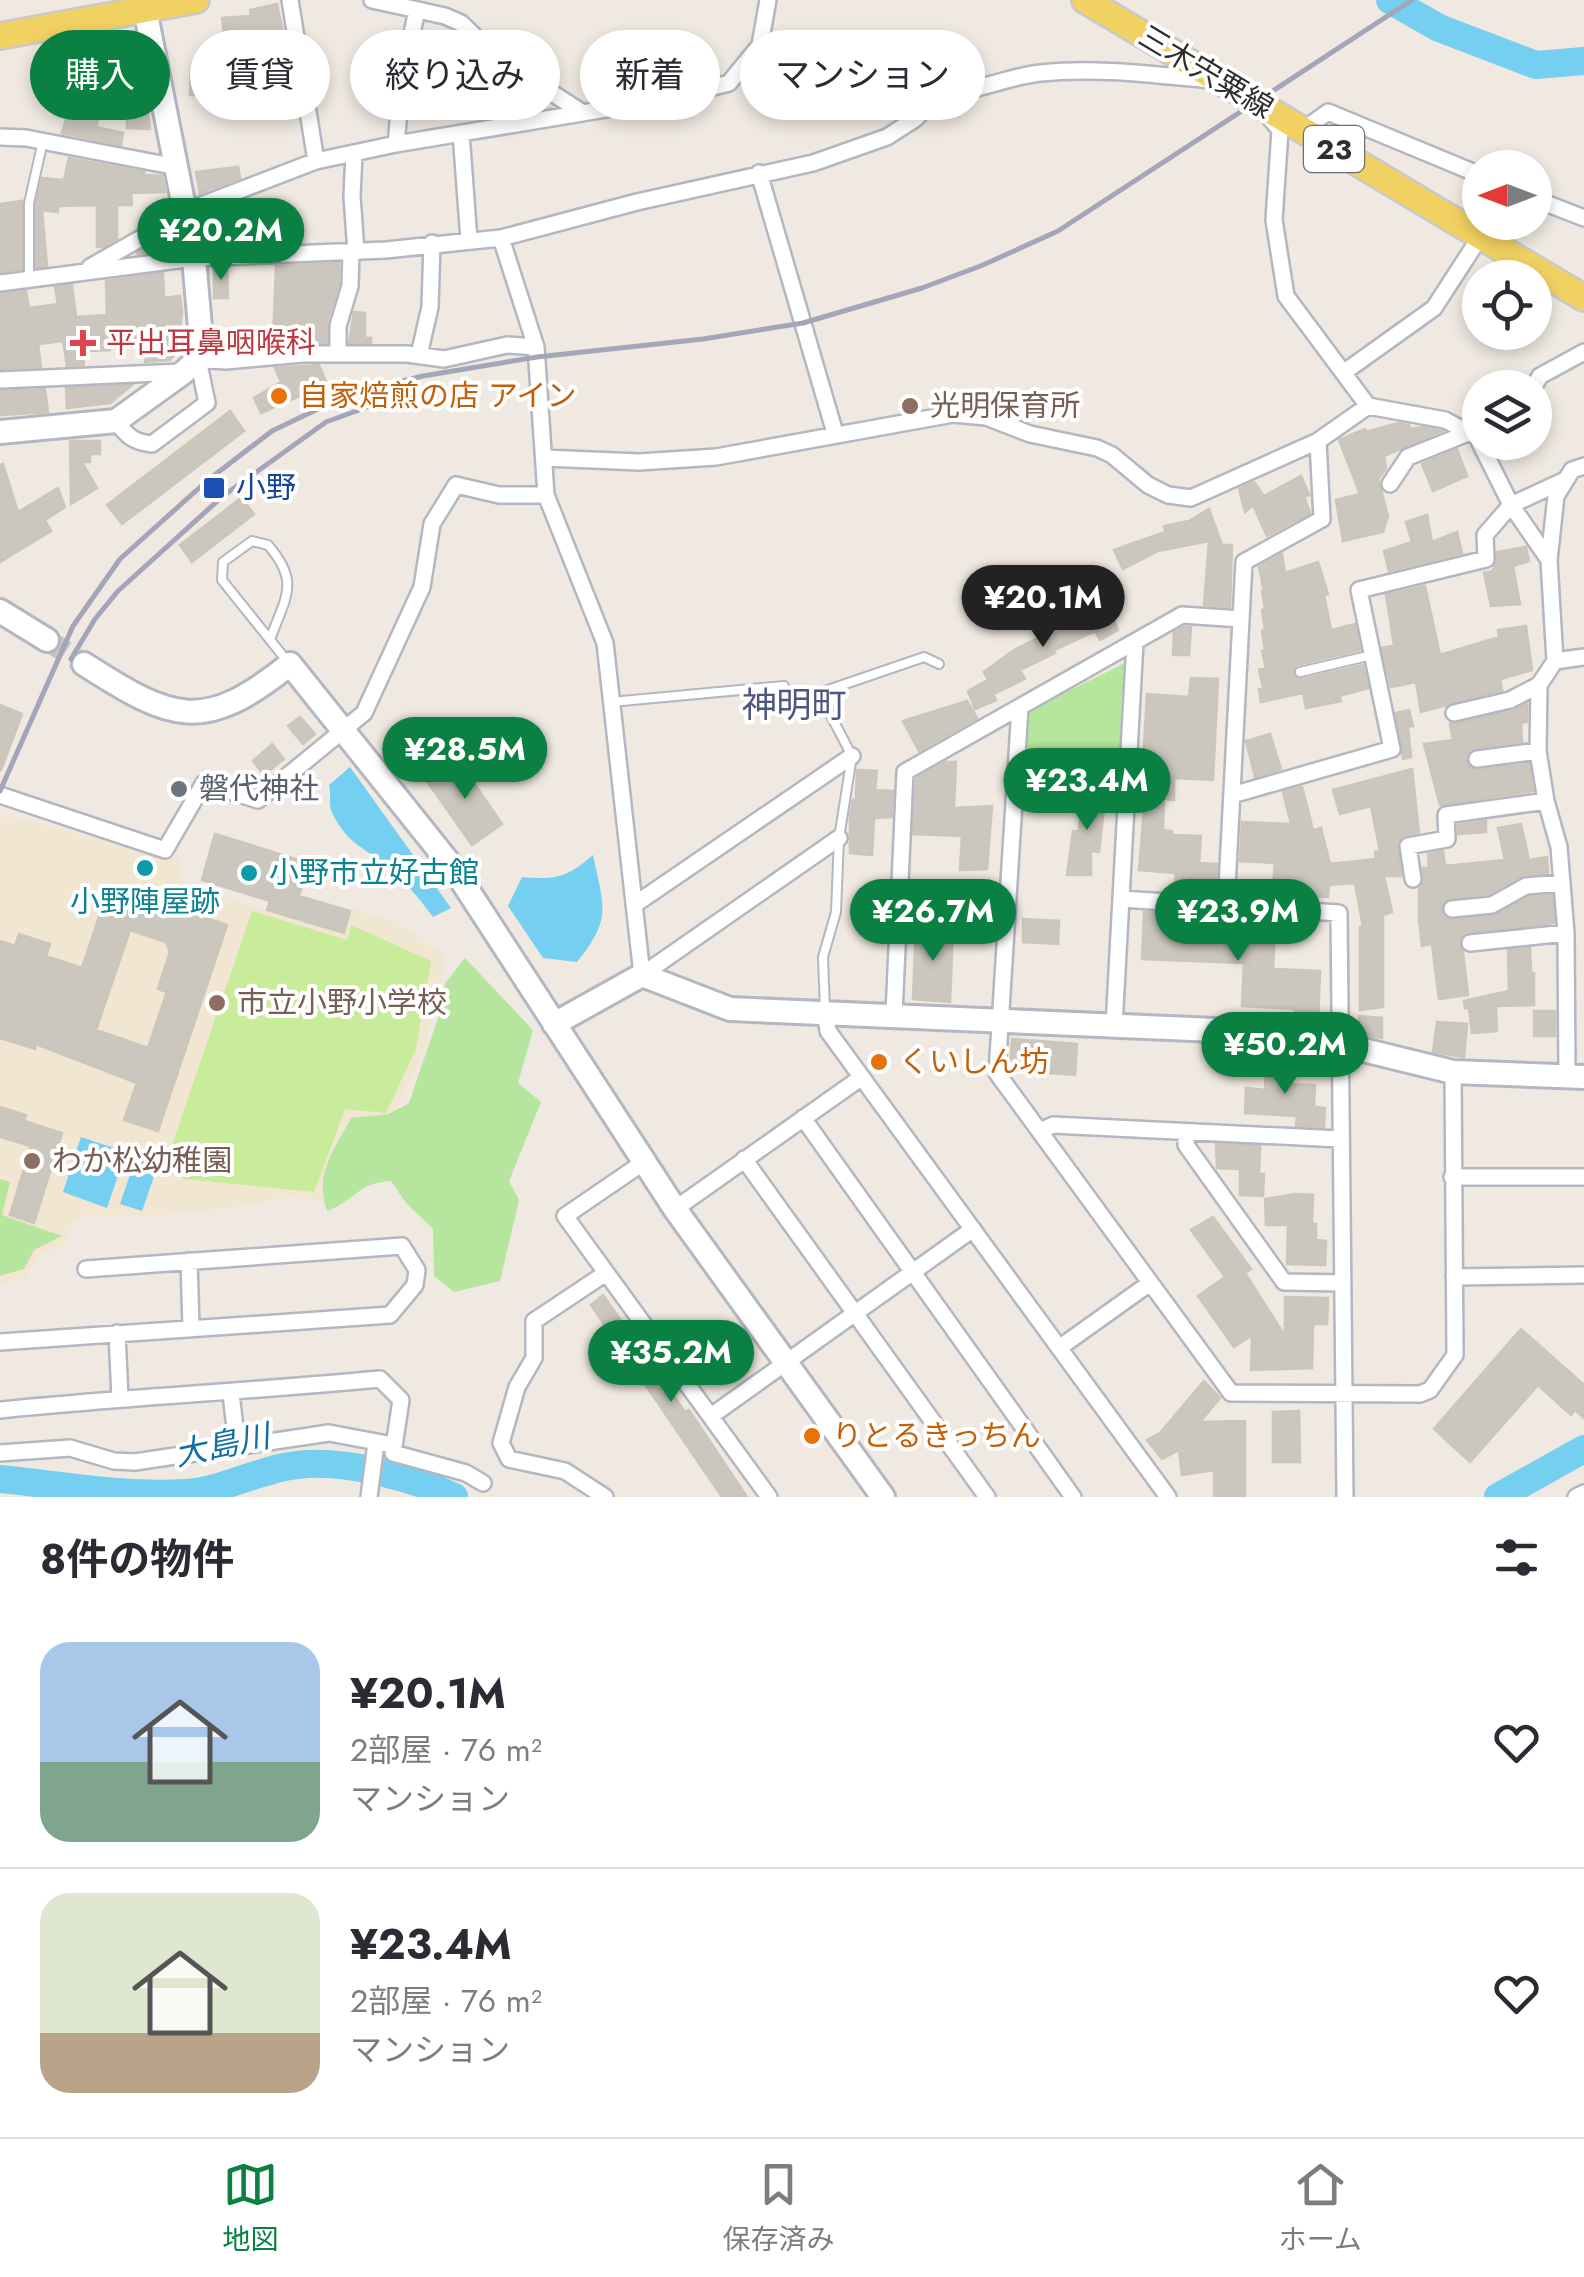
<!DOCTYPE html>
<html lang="ja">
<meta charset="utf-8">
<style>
:root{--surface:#fff;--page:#f7f7f7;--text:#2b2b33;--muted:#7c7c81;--line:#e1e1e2;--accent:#0b8043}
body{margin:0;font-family:Jost,"Noto Sans JP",sans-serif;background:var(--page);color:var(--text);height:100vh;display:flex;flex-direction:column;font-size:38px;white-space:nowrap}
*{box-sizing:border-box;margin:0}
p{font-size:32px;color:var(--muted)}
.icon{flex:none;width:55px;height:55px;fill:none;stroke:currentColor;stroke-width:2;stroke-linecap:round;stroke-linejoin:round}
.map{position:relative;height:1497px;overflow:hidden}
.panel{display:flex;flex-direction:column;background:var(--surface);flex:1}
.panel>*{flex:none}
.hud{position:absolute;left:30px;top:30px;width:1000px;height:90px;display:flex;gap:20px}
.needle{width:65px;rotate:270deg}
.controls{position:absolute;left:1462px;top:150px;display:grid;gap:20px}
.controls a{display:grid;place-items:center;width:90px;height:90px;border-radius:50%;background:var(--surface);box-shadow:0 5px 15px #0003;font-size:50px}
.price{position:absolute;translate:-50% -85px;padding:0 22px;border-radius:35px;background:var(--accent);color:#fff;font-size:32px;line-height:65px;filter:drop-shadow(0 2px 5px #0008)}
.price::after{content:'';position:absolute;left:50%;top:60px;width:30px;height:22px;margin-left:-15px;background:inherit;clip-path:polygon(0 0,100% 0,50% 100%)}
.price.selected{background:#222;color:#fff}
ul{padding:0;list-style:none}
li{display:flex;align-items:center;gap:30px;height:250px;padding:0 40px}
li+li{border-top:2px solid var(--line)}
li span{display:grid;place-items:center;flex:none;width:280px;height:200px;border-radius:30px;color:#555}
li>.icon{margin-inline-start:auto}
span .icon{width:120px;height:120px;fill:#fffc;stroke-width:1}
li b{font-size:42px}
h2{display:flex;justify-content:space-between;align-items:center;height:120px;padding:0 40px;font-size:42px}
.chip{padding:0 35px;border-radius:45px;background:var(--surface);box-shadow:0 5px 15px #0003;font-size:35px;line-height:90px}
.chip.selected{background:var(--accent);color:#fff}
.tabs{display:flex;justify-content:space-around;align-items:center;height:140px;border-top:2px solid var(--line);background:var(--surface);font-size:28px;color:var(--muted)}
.tabs a{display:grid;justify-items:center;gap:5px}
.tabs .selected{color:var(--accent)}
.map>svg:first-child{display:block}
.education{fill:#f0e6d1}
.green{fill:#b6e59e}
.pitch{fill:#c9ec9a}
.water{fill:#75cff0}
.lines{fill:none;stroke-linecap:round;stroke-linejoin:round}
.river{stroke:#75cff0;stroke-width:28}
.building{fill:#cbc7bf;stroke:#cbc5ba;stroke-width:2.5;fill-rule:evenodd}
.secondary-tunnel{stroke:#c8c4bd;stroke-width:22;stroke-dasharray:22 11;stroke-linecap:butt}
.lane-casing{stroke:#b4b7c1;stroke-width:12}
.street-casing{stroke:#b4b7c1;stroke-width:20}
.secondary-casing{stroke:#b4b7c1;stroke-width:28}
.primary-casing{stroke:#c9c9c9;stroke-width:30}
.lane{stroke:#fff;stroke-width:8}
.street{stroke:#fff;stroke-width:15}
.secondary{stroke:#fff;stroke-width:22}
.primary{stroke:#f2d163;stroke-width:25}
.rail{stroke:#a3a6b8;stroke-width:5}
.health-dot{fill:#e0444e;stroke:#fff;stroke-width:4}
.food-dot{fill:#e8710a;stroke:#fff;stroke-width:4}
.education-dot{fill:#8d6e63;stroke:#fff;stroke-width:4}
.transit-dot{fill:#1a4fb4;stroke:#fff;stroke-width:4}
.worship-dot{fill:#6b7280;stroke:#fff;stroke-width:4}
.culture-dot{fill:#0f9aa8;stroke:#fff;stroke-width:4}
.labels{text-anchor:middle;stroke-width:8;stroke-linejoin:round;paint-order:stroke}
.shield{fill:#fff;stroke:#6d6d6d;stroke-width:2.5}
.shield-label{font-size:28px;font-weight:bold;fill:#2e2e2e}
.street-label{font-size:30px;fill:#2e2e2e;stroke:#fff}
.health-label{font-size:30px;fill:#be3a42;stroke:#fff;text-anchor:start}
.food-label{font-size:30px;fill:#c56008;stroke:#fff;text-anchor:start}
.education-label{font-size:30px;fill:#785e54;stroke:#fff;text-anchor:start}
.transit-label{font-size:30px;fill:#164399;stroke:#fff;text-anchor:start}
.worship-label{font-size:30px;fill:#5b616d;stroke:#fff;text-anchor:start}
.culture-label{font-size:30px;fill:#0d838f;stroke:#fff;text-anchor:start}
.water-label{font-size:32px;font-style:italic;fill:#0d6fa3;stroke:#fff}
.quarter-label{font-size:35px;fill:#4d5680;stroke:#fff}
</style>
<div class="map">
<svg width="1584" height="1497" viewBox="0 0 1584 1497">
<rect width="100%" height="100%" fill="#efe9e1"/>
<path class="education" d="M3 814 181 859V883L345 935 353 909 397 922 446 956 424 1049 393 1118 325 1202 290 1197 237 1207 159 1215H84L72 1224 64 1245 40 1255 25 1278 0 1284V825Z"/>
<path class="green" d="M1127 662 1120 782 1025 778 1028 711Z
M465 958 533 1030 518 1083 541 1102 509 1181 519 1200 500 1281 454 1292 434 1276 433 1229 406 1203 391 1181C357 1183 356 1200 327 1211 314 1173 334 1151 351 1118L389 1114 409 1103 438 1018 439 1001 446 982Z
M0 1179 10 1182 2 1215 62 1236 34 1250 24 1269 0 1276Z"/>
<path class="pitch" d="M252 911 347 940 351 925 431 961 416 1049 386 1113 345 1109 314 1192 183 1179 187 1160 169 1154Z"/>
<path class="water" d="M350 767 451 908 433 917C419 898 403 879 384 864 359 844 350 845 333 815 327 804 332 795 329 785Z
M593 855C604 907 612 919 577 962L543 958 508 906 522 877C556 880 566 878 593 855Z
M81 1137 126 1152 107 1208 63 1192Z
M136 1157 158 1165 142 1211 120 1204Z"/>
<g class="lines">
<path class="river" d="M1390 0 1439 28 1536 65 1584 61
M0 1479C61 1485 123 1497 185 1493 223 1491 259 1469 297 1465 343 1459 412 1477 454 1497
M1498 1497 1584 1449"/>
</g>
<path class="building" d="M277 4 287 52 228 63 222 18 251 16 250 10Z
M63 42 88 46 79 108 44 101 42 97 55 45 62 46Z
M130 53 131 66H140L141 82 118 83V54Z
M191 68 221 70 219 96 190 95Z
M132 99H146L150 129 127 128V108H132Z
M68 112 98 120 96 127 123 133 121 145 62 133Z
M69 158 144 172V175L162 176 165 192 131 193 132 205H117V239L103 247H97V205L58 206V212L42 210 47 266 36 267V204L42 178 64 180Z
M238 167 240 178 200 193 196 172Z
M22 201V269L0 272V204Z
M173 233 175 249 137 254V253Z
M339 263V284L327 323V343L273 345 276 266Z
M214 268H227L228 298H214Z
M163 273 164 298 180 296 182 312 178 341 185 342 170 360 145 362V338L109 337 110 350 88 351 89 356 83 357 84 365 67 366 63 341 38 344 41 367 1 369 0 294 26 291 29 308 58 304 55 287 72 285 76 317 107 315 106 281Z
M354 312 365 313V338H371V343H349Z
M319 365 327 384 261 413 254 398 281 382 275 368Z
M132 385 110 403 67 408 66 388Z
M45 389 48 412 0 415V391Z
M230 411 244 431 122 524 107 505Z
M1398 423 1409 425 1410 429 1422 427 1442 431 1384 456 1386 469 1378 479 1388 516 1383 532 1343 541 1336 500 1360 494 1339 440 1365 429 1366 432Z
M70 441H100V454H90V462H82L97 488 71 504Z
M1457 449 1467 476 1433 491 1422 464Z
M3 464 18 512 58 488 65 507 45 520 51 531 0 562V465Z
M1301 476 1309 495 1304 497 1310 513 1267 536 1253 505 1245 512 1239 489 1254 482 1264 496Z
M241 498 254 514 192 562 180 545Z
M1209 509 1222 545H1232L1230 607 1204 605 1209 541 1158 551 1123 569 1114 550 1165 532 1164 526 1189 521Z
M1427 515 1432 542 1457 532 1462 553 1389 571 1384 551 1412 542 1406 522Z
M1526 547 1529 561 1513 566 1520 604 1491 606 1484 573 1493 571 1497 552Z
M1282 554 1285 573 1318 562 1328 594 1324 595 1331 630 1355 624 1360 650 1297 665 1293 671 1294 676 1302 679 1363 665 1368 688 1339 696 1341 701 1306 708 1303 693 1261 702 1259 689 1263 688 1259 670 1266 668 1262 651 1265 650 1262 631 1265 630 1262 610 1265 609 1262 591H1264L1259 567Z
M1425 586 1440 655 1499 637 1498 630 1526 626 1532 670 1500 679 1502 690 1421 712 1416 682 1391 687 1382 648 1394 645 1386 595Z
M1104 597 1118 630 1100 640 1095 631 1054 650 1055 653 1020 670 1025 679 993 694 996 700 975 709 968 691 988 680 984 672 1014 650 1050 632 1049 630 1084 613 1081 609Z
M1184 627H1191L1189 655H1173L1174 632Z
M1191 678 1218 679 1213 780 1174 778V800L1164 799 1163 830 1172 831V835L1201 836 1199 863 1217 864 1215 894 1174 891 1176 873 1139 870 1145 798H1141L1147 694 1189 697Z
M967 701 977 718 919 751 903 721Z
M1527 704V722L1521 723 1522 742 1475 748 1466 759 1469 767 1477 770 1529 764 1533 791 1440 805 1424 744 1453 740 1450 724 1513 711Z
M0 705 22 714 1 770H0Z
M1409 710 1413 726 1408 727 1411 757 1403 759 1396 713Z
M300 717 315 734 303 744 288 726Z
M1270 734 1281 769 1255 777 1246 741Z
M272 744 284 759 264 775 253 761Z
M458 760 502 824 472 845 427 781Z
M946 762H956L954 808 992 806 987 869 960 870 962 836 913 834 916 779Z
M1412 769 1419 833 1405 835 1397 842 1401 876H1384L1392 912 1383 915V1007L1360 1010V927H1363L1355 883 1329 885 1328 897 1299 895V899L1272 897 1275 863 1240 861 1242 822 1291 824 1283 792 1302 787 1313 830 1321 828 1330 864 1376 859 1375 852 1380 851 1371 806 1340 814 1333 790Z
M857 770 877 771 875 790 893 791 892 817 874 818 872 855 850 853V816L853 800H856Z
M1106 791 1099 852 1091 851V875H1067L1073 831H1079L1082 792Z
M1486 821V832L1458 834V825Z
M1521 824 1529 860 1547 857 1548 873 1521 876 1489 894 1450 898 1442 904 1441 911 1452 920 1493 916 1529 897 1552 895 1554 923 1464 933 1459 943 1463 952 1468 995 1439 999 1432 944 1422 946 1419 919V888L1424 882 1423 868H1429L1428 854 1443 851 1445 866 1505 860 1498 828Z
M215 834 309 863 299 896 350 911 344 933 267 910 270 901 202 880Z
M106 896 138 907 142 896 227 925 158 1131 124 1120 137 1083 36 1044 35 1049 0 1038V941L15 946 19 934 50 944 46 956 82 968ZM130 930 166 942 170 952 158 989 167 992 148 1048 96 1030Z
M867 899 888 900 887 930 866 929Z
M1144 912 1170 913 1169 927 1275 935 1273 969 1320 971 1318 1026 1294 1023 1295 1009 1242 1006 1244 963 1142 959Z
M1023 919 1059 921 1058 944 1023 942Z
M916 927 953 928 950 1002 913 999Z
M1530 948 1531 973H1534V1005L1496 1006 1497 1031 1472 1033 1469 1008H1465L1464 1001 1509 991 1508 950Z
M1534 1011H1555V1036H1534Z
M1359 1016 1382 1018V1038L1359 1034Z
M1437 1022 1467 1024 1464 1057 1433 1052Z
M1012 1039 1077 1044 1075 1075 1010 1070Z
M1266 1058H1289L1288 1084 1315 1085 1314 1107 1325 1108 1324 1127 1296 1126 1297 1116 1245 1113 1246 1088 1265 1090Z
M0 1107 26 1115 24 1121 62 1133 34 1223 10 1215 31 1146 0 1137Z
M1216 1144 1260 1146 1259 1174H1264L1263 1196 1240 1195V1169L1217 1168Z
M1295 1194 1313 1195 1312 1224H1316V1240L1326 1241 1325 1265 1287 1264 1288 1225H1266L1265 1199Z
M1213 1217 1251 1269 1245 1273 1285 1336V1297L1328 1298 1327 1324H1313L1312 1368 1251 1370 1252 1335 1234 1347 1198 1296 1225 1277 1191 1230Z
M603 1295 685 1412 689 1410 747 1497H722L591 1305Z
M1521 1329 1584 1385V1418L1575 1410 1571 1415 1538 1385 1470 1462 1434 1429Z
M1204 1381 1220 1398 1200 1422 1245 1421V1497H1214V1470L1182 1475 1179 1450 1162 1459 1147 1440 1160 1433Z
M1299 1411 1300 1462H1273V1412Z"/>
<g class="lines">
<path class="secondary-tunnel" d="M47 640 84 664"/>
<g class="lane-casing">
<path id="lane" d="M29 279V203L43 141
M271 637C286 596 300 582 268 545L252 541 223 562 222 580 287 661
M1300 672 1372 655
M611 702 784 686
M825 1011 823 957 836 912 839 838 852 756 819 693 924 657 939 664"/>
</g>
<g class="street-casing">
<path id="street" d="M290 0 316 161
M372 0 445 16 461 23 495 56 583 113
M1269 117 1280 130 1274 220 1286 296 1368 406
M1303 130 1328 112 1480 175
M461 133 469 240
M0 137 26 138 177 167
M396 144 402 80 417 10
M354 154 352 196 356 252
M759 173 835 433
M1535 199 1584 218
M501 238 536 347 546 495 605 643 642 975 839 838
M90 267 196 207 316 161 396 144 666 99 729 83 760 45 768 0
M0 283 194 258 386 250 501 238 637 202 813 163 887 137 915 119 942 91C976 94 1007 76 1041 73 1096 67 1155 75 1211 80
M338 354V326L350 286 351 252
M419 355 430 307 432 243
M1343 373 1434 308 1480 237
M0 380 181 372
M1533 388 1540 376 1584 352
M116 421C127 436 133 442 152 444L207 403 198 359 226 361 303 354H407L444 359 507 345 536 347
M1477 437 1511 505 1549 560
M545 458 639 462 716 457 953 414 986 417 1030 434 1097 448 1112 455 1148 485 1168 495 1191 498 1318 441 1368 406 1445 420 1477 437 1480 436
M1390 484 1408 457 1468 433
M1555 661 1584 657
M1020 707 997 1073 1231 1393 1420 1394 1430 1390 1455 1355 1453 1072
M1454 713 1510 700 1539 685
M1477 759 1538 751
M0 795 165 850 204 783 258 800 364 713 422 587 432 524 456 485 499 495H546
M1232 795 1392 749 1359 590 1486 559 1485 535 1511 505 1565 480
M1413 879 1408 846 1447 839 1446 815 1546 801
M1121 899 1339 913 1345 1497
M634 905 852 756
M1226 906 1244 562 1322 519 1318 441
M1452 909 1492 905 1526 886 1562 883
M1470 943 1566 933
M825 1011 828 1031 1168 1497
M894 1014 905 772 1182 615 1241 619
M1114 1026 1135 642
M1567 1077 1566 933 1559 847 1546 801 1538 751 1539 685 1555 661 1549 560 1556 496 1572 470 1584 466
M803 1118 1073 1497
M1040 1131 1053 1125 1340 1139
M1186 1132V1145L1284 1282 1342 1283
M744 1159 987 1497
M644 1162 565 1216 769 1497
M1452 1177H1584
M675 1209 862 1077
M189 1261 191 1326
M1454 1277 1584 1275
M117 1333 120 1398
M0 1342 390 1315 415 1285 417 1270 402 1246 86 1269
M1059 1348 1150 1283
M231 1394 237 1445
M0 1410C127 1397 254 1391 380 1379L401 1400 393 1453 466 1473 483 1483
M711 1416 973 1229
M0 1453 70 1448 114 1461 135 1462 329 1433 393 1445
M369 1497 376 1443
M605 1497 565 1471 509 1459 501 1443 517 1387 534 1358V1321L606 1273
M1576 1497 1584 1493"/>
</g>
<g class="secondary-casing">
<path id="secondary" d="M0 432 116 421 184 372 198 359 201 339 194 258 145 9
M0 611 47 640
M84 664C173 721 203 734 290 664L454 869 675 1209 883 1497
M554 1024 642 975 730 1009 1238 1031 1339 1044 1453 1072 1584 1077"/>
</g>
<g class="primary-casing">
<path id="primary" d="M1085 0 1584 298
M0 36 196 0"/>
</g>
<use href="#lane" class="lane"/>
<use href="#street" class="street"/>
<use href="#secondary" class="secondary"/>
<use href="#primary" class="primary"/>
<path class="rail" d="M71 659 95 619 118 591 223 496 326 422 400 395
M0 791 73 626 120 559 208 480 272 431 349 394 423 376 537 357 703 339 803 323 922 288 983 265 1058 231 1412 0"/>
</g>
<path class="health-dot" d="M78 328h10v10h10v10h-10v10h-10v-10h-10v-10h10z"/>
<g class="food-dot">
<circle cx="279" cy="396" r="10"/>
<circle cx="879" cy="1062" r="10"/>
<circle cx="812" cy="1436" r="10"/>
</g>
<g class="education-dot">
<circle cx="910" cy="406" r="10"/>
<circle cx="217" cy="1003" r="10"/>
<circle cx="32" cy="1161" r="10"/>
</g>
<rect class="transit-dot" x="202" y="476" width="24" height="24" rx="5"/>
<circle class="worship-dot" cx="179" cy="789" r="10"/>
<g class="culture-dot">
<circle cx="145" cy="868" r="10"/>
<circle cx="249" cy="873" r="10"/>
</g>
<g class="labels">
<rect class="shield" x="1304" y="126" width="60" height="46" rx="8"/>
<g class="shield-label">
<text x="1334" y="159">23</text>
</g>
<g class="street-label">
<text transform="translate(1206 72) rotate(31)" y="10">三木宍粟線</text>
</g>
<g class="health-label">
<text x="106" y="353">平出耳鼻咽喉科</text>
</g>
<g class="food-label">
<text x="299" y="406">自家焙煎の店 アイン</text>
<text x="899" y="1072">くいしん坊</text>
<text x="832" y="1446">りとるきっちん</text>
</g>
<g class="education-label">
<text x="930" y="416">光明保育所</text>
<text x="237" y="1013">市立小野小学校</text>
<text x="52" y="1171">わか松幼稚園</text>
</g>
<g class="transit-label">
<text x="236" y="498">小野</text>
</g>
<g class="worship-label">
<text x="199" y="799">磐代神社</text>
</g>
<g class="culture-label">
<text x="269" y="883">小野市立好古館</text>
<text x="145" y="912" text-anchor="middle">小野陣屋跡</text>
</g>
<g class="water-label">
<text transform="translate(222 1445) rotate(-12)" y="11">大島川</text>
</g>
<g class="quarter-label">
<text x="794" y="717">神明町</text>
</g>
</g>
</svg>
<div class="controls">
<a><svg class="needle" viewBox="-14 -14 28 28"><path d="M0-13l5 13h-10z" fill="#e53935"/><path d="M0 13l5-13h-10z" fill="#7c7c81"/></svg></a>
<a><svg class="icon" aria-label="locate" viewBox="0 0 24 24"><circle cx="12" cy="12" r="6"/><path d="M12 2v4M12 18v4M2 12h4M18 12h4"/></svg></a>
<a><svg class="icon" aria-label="layers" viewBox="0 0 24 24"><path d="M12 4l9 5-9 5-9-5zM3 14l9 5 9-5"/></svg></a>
</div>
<b class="price" style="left:221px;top:283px">¥20.2M</b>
<b class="price selected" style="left:1043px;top:650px">¥20.1M</b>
<b class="price" style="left:465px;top:802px">¥28.5M</b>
<b class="price" style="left:1087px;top:833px">¥23.4M</b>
<b class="price" style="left:933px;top:964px">¥26.7M</b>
<b class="price" style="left:1238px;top:964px">¥23.9M</b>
<b class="price" style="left:1285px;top:1097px">¥50.2M</b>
<b class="price" style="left:671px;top:1405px">¥35.2M</b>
<div class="hud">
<a class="chip selected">購入</a>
<a class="chip">賃貸</a>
<a class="chip">絞り込み</a>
<a class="chip">新着</a>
<a class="chip">マンション</a>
</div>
</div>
<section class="panel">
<h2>8件の物件<svg class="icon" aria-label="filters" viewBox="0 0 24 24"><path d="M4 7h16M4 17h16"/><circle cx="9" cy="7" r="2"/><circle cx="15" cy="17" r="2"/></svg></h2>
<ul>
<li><span style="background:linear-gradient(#a9c7e8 60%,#7fa58c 0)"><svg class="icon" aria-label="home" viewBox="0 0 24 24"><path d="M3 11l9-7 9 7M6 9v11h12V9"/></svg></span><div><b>¥20.1M</b><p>2部屋 · 76 m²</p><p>マンション</p></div><svg class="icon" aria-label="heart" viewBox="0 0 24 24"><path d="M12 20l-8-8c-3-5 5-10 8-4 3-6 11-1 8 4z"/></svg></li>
<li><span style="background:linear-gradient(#dfe7d0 70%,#b9a48a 0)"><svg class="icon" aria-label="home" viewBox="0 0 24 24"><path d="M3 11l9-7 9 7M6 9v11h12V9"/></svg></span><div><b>¥23.4M</b><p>2部屋 · 76 m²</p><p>マンション</p></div><svg class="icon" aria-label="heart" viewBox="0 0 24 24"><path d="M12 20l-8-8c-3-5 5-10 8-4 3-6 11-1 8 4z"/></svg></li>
</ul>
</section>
<nav class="tabs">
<a class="selected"><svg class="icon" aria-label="map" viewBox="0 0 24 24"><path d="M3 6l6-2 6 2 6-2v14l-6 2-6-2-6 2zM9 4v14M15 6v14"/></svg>地図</a>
<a><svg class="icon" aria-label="saved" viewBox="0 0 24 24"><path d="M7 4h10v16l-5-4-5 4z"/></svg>保存済み</a>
<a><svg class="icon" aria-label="home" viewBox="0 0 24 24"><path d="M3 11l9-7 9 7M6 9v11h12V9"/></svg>ホーム</a>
</nav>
